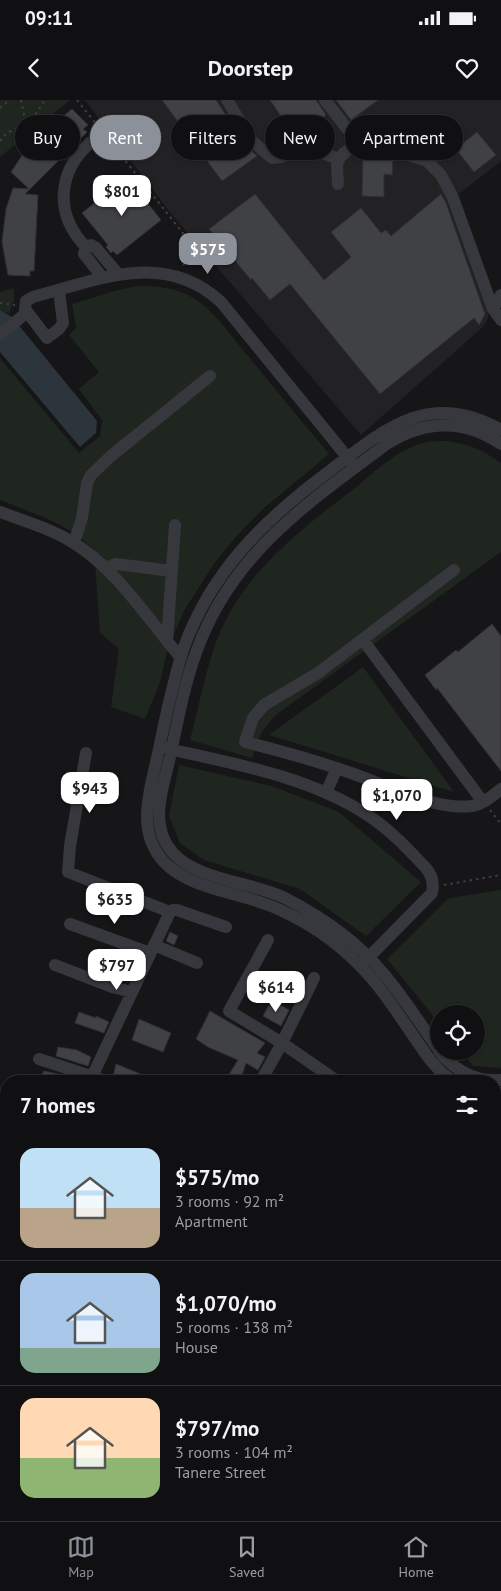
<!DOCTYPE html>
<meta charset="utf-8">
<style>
:root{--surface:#101012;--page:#1e1e20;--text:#f1f3f6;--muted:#9c9d9f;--line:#303032;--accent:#8c9099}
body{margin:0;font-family:"PT Sans",sans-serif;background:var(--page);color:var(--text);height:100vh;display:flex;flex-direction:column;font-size:19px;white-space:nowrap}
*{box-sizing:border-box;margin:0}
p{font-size:16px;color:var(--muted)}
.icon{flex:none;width:28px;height:28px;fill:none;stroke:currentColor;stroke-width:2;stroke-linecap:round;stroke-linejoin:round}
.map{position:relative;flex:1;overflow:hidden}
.drawer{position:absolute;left:0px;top:975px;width:501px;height:446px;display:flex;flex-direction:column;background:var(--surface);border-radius:20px 20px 0 0;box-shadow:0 1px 4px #0004,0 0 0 1px var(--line)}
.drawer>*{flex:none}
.hud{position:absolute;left:15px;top:15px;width:471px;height:45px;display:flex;gap:10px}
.controls{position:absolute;left:430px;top:905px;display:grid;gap:10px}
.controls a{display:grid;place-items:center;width:55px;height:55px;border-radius:50%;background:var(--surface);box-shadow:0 1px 4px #0004,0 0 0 1px var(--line);font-size:25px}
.price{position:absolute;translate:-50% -42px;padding:0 11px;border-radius:10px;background:#fff;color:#222;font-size:16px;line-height:32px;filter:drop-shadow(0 1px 2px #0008)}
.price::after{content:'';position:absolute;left:50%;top:30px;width:15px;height:11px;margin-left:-8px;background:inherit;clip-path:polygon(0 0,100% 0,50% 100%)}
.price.on{background:var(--accent);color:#fff}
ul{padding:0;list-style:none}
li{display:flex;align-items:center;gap:15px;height:125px;padding:0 20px}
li+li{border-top:1px solid var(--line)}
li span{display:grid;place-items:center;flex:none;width:140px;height:100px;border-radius:15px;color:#555}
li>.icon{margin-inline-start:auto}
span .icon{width:60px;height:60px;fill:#fffc;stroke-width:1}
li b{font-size:21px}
h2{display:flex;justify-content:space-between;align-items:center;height:60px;padding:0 20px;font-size:21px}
.chip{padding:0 18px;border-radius:22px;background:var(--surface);box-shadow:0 1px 4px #0004,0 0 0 1px var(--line);font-size:18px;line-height:45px}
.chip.on{background:var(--accent);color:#fff}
.status{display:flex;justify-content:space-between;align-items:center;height:35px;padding:0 25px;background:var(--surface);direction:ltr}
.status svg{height:14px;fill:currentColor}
header{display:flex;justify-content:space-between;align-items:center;height:65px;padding:0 20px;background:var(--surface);font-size:22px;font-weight:700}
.menu{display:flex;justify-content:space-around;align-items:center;height:70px;border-top:1px solid var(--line);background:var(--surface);font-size:14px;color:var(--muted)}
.menu a{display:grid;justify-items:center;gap:2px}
.menu .on{color:var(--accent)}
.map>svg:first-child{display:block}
.built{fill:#222225}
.green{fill:#1e261f}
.water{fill:#2c353c}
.building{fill:#404145;stroke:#303034}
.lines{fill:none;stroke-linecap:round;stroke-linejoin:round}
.path{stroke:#3d3f44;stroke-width:2;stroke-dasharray:2.5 4;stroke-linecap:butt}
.minor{stroke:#37383d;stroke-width:12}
</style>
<div class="status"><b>09:11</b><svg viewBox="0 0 49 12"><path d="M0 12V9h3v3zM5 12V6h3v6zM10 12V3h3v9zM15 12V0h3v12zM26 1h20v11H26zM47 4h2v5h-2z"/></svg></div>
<header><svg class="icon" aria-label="back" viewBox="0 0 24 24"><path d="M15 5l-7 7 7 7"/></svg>Doorstep<svg class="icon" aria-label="heart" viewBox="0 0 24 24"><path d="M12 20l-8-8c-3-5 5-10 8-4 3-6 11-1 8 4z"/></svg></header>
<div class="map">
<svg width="501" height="1421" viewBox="0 0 501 1421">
<rect width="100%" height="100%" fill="#161618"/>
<path class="built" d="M85 0H501V61L451 100 489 206 488 218 483 227 361 335 169 111Z"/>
<path class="green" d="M0 0H70L0 57Z
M137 186C155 186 176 187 193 198 215 211 231 236 248 256 275 289 302 322 329 354L264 408 243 429 215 462 184 511 168 548 160 582 145 619 111 607 119 549 100 533 94 450C70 424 32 413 0 400V258L79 353 100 336 102 320 79 289 99 272 69 235 76 228 72 204 114 191Z
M14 188V199L9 214 0 210V192Z
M447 341C471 345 481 349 501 363V452L277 614C262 629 258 638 252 658L190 640C198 610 204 578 214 548 237 478 298 431 355 388 376 371 400 347 428 342 434 341 441 341 447 341Z
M363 567 454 692 269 635Z
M179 665 272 686 339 712 421 782 366 836 300 789 204 760 180 743 169 716Z
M501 790V968L473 966 461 951H476V914H439V923L387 859 449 798Z"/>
<path class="water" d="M0 210 12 217 97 321 96 333 80 347 0 252Z"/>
<path class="building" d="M162 0H216L245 45 257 56 222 81Z
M270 0H316L326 15 295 37Z
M336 0H378L351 20Z
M72 9 88 25 83 29 87 32 25 94 38 95 34 171H30V176L8 175 2 142 6 109 13 88 29 89 11 72 25 51 42 33Z
M477 32 496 55 474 72 456 49Z
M363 57 393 58 392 75 384 74V97L362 96Z
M127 77 161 120 117 155 113 151 111 153 106 147 108 145 82 113Z
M255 94 324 180 351 157 331 132 361 108 381 133 386 130 391 136 441 94 446 103 485 214 479 225 474 218 380 294 290 184 270 200 252 178 251 180 209 129Z
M492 524 501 536V671L437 588 436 590 425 575 456 550 458 552Z
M170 832 178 836 174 845 166 841Z
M272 900 289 910 281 926 263 916Z
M210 911 265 943 257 953 265 957 258 970 246 963 240 981H225L238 960 208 947 196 939Z
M79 912 96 918V916L109 922 104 933 75 923Z
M139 919 171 933 163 952 132 940Z
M58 947 77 950 91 957 88 966 56 956Z
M116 964 158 981H114L113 977Z
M44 971 63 975 62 977 70 981H39Z"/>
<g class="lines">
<path class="path" d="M21 0 26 24
M77 0 186 137 187 149 183 167
M0 8 9 0
M0 41 7 33 30 22 45 0
M0 203 15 205
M490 710 501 724
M444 785 501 775"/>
<path class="minor" d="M227 0 252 41 272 58C283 58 287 54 296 52 312 49 325 52 339 60
M325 0 362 48
M338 84 337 65 340 57 349 49 382 46 427 61 441 75 453 98 493 209 501 220
M86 147C54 114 57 72 91 42
M86 147 91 145 96 148 118 174
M86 147 84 154 103 178
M59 190 63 223 59 229 47 238 25 209 26 201 33 197C98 180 164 149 221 202L352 363
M493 209 501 195
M0 235 26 213
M0 412C25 421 51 429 74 443 117 470 148 519 181 558
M74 443 82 418 87 383 91 375 111 356 210 276
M105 468 116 464 172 471
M454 470 318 573 264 605 253 618 245 642C281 651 317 661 351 673 386 685 435 711 472 706 484 704 492 696 501 689
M363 540 483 702
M167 541 175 425
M164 648C232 663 311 677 369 716 390 730 408 749 425 767 432 775 434 782 432 793L364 862
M86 653 70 746 68 772 170 812 173 810H177L226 827
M326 693 337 668
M70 824 150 853
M268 840 229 911 282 943 337 981
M154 845 197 863
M55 865 112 887 132 892
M439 950C420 924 403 896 382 872 356 840 322 817 285 798 252 782 197 780 173 753 148 725 163 688 170 657 178 621 184 584 197 550 232 453 309 402 388 343 426 320 464 319 501 344
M439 951C455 971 475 982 501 980
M39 959 106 981
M90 981 170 812
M261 981 282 943 314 878
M453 981 442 973 431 961C411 934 394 905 373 880 347 849 314 825 278 809 242 792 192 791 164 762 136 731 149 694 157 658 165 621 172 583 184 547 211 473 262 422 323 376 380 333 427 287 501 330
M495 993H501
M0 1067 6 1069
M495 1123 501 1116
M495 1301 501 1297
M495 1311 501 1314
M255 1415 265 1421
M91 1421 92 1415"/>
</g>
</svg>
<div class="controls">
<a><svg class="icon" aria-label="locate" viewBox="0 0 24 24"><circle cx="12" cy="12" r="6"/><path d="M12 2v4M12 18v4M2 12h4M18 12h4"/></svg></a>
</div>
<b class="price" style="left:122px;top:117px">$801</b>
<b class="price on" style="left:208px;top:175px">$575</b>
<b class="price" style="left:90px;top:714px">$943</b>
<b class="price" style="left:397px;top:721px">$1,070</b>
<b class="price" style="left:115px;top:825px">$635</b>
<b class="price" style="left:117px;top:891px">$797</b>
<b class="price" style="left:276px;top:913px">$614</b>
<div class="hud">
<a class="chip">Buy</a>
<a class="chip on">Rent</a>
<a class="chip">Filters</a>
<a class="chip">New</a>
<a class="chip">Apartment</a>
</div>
<section class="drawer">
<h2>7 homes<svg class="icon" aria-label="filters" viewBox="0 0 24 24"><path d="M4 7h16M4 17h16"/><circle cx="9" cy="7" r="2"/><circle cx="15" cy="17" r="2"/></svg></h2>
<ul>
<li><span style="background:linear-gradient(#bfe0f5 60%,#b9a48a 0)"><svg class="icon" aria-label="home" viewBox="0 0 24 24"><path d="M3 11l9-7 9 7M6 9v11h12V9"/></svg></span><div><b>$575/mo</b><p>3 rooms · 92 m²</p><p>Apartment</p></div></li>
<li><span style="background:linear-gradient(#a9c7e8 75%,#7fa58c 0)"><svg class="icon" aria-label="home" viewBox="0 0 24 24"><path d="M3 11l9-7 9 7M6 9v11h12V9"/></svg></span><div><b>$1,070/mo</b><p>5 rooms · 138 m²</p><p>House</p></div></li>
<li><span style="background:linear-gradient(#ffd9b3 60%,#8fb573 0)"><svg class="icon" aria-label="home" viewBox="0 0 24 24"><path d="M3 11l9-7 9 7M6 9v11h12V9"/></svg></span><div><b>$797/mo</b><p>3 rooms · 104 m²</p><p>Tanere Street</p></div></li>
</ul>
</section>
</div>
<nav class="menu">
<a class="on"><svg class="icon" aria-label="map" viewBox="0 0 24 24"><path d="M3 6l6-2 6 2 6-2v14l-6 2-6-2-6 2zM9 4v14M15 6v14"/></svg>Map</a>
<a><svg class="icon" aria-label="saved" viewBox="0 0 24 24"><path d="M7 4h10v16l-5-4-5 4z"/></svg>Saved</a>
<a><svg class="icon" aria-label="home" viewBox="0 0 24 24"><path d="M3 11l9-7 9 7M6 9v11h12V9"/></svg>Home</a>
</nav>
